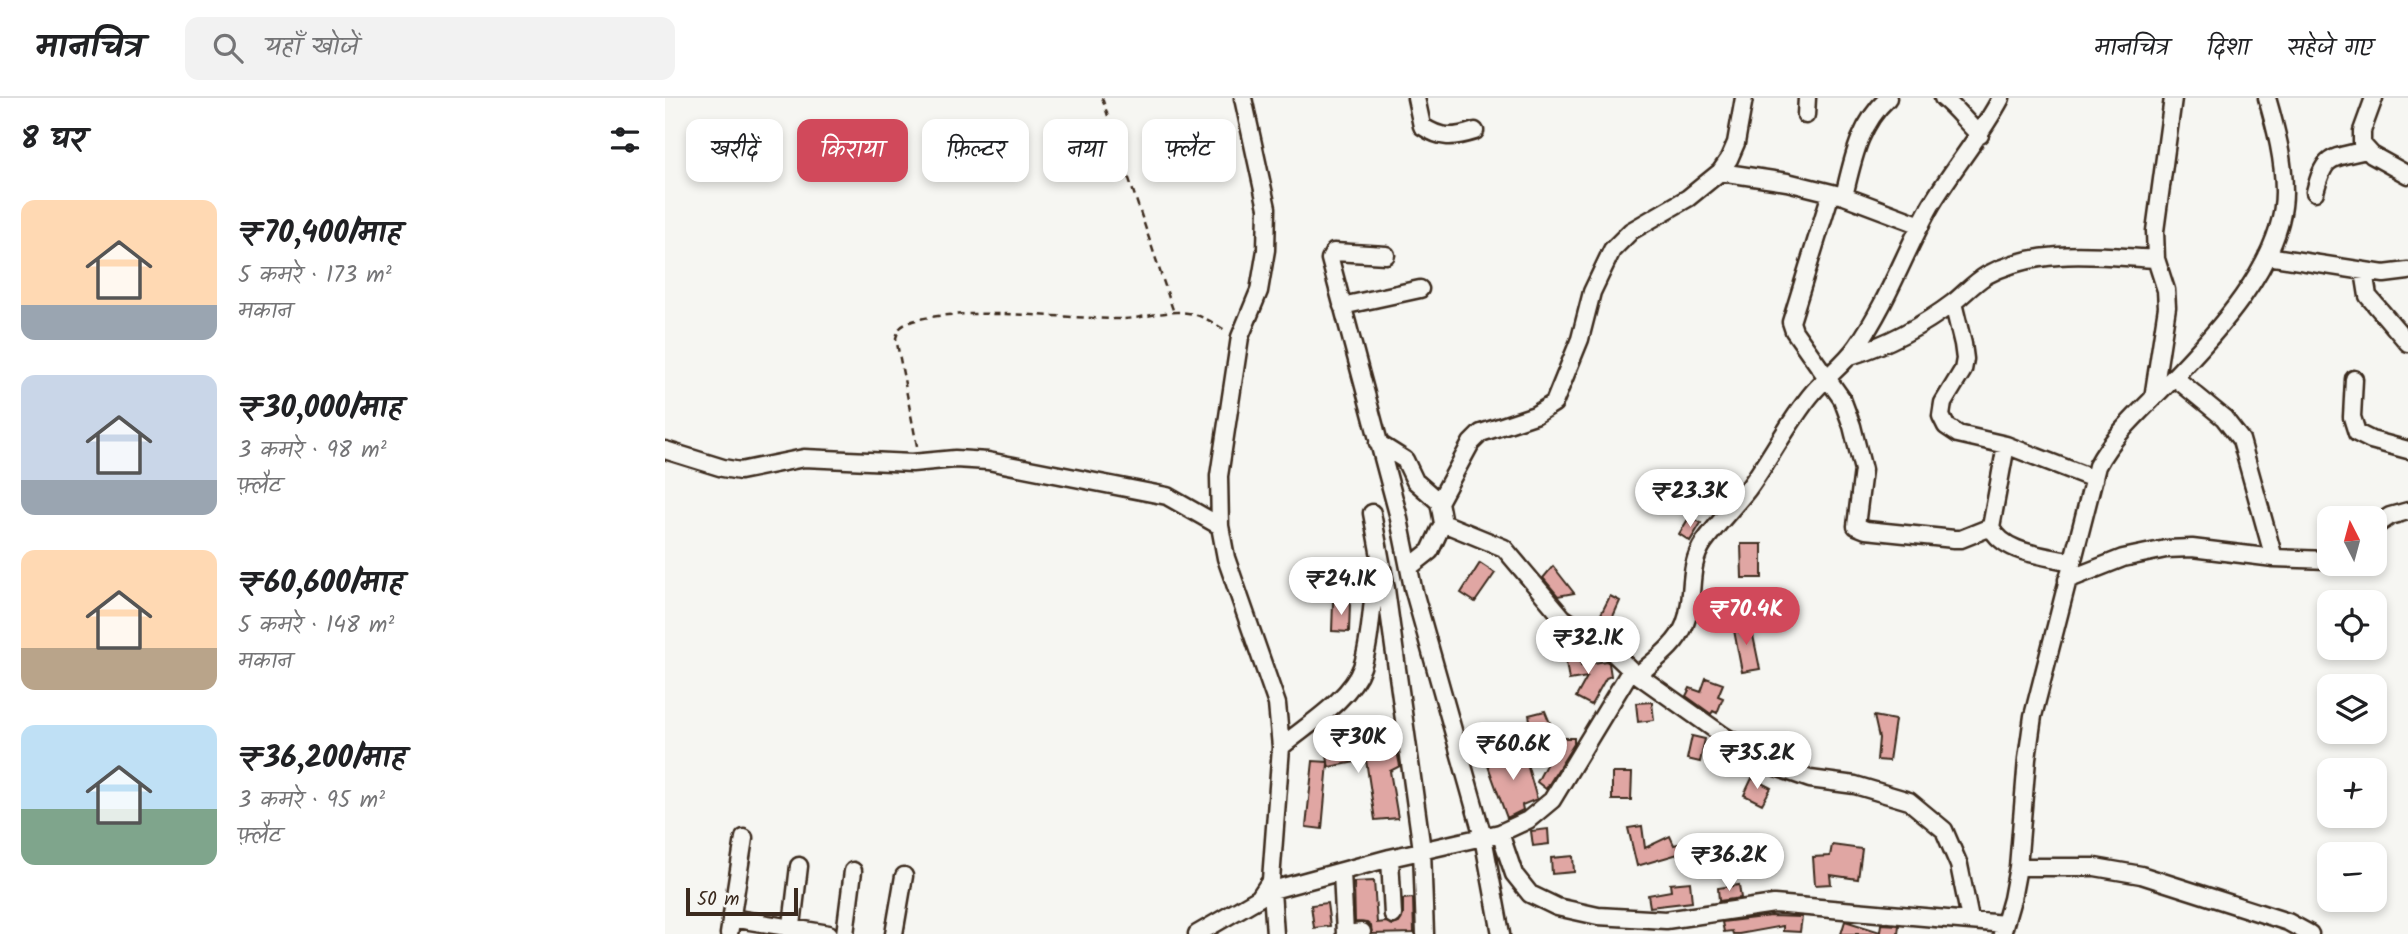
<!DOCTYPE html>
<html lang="hi">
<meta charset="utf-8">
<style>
:root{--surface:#fff;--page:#f2f2f2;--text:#202124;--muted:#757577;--line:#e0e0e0;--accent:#d1495b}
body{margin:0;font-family:Kalam,"Playpen Sans Deva",sans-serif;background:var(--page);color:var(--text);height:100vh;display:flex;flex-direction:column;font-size:26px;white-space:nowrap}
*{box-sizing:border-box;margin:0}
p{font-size:23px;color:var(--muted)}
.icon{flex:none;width:38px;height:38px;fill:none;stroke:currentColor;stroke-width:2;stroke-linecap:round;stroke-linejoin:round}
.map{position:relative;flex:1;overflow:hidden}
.panel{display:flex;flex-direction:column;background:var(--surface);width:665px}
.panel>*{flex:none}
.guide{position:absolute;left:21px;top:21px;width:665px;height:63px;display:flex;gap:14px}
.needle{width:46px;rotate:354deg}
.buttons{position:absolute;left:1652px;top:408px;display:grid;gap:14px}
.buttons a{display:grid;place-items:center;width:70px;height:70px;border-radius:14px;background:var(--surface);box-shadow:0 4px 10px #0003;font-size:35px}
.scale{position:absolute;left:21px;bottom:18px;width:112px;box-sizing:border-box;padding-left:7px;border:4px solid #3b2a1e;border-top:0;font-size:19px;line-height:24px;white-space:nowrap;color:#3b2a1e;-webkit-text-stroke:5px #f6f6f2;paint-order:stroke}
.price{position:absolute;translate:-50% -60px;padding:0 16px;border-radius:24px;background:#fff;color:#222;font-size:23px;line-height:46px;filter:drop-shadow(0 2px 4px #0008)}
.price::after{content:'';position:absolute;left:50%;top:42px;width:21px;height:16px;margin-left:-10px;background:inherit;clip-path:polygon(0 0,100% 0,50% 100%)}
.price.active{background:var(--accent);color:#fff}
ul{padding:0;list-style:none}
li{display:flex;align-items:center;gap:21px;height:175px;padding:0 21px}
li span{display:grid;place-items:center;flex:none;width:196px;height:140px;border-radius:14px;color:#555}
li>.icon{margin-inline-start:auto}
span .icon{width:84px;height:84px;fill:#fffc;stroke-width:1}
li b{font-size:30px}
h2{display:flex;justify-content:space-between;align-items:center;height:84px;padding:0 21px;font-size:30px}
.chip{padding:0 24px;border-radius:14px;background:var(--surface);box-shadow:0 4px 10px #0003;font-size:24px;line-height:63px}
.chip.active{background:var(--accent);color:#fff}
header{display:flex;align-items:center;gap:42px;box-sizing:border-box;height:98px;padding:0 35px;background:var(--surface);border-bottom:2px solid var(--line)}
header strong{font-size:33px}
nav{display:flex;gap:38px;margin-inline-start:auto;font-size:24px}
.search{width:490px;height:63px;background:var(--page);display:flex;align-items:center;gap:18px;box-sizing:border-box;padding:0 24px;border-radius:14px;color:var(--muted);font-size:26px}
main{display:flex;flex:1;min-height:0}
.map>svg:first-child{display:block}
.building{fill:#e0a6a3;stroke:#3b2a1e;stroke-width:2}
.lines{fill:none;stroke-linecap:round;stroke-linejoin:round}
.minor-casing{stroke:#3b2a1e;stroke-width:21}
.path{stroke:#3b2a1e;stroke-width:2.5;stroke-dasharray:7 5;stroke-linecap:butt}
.minor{stroke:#f6f6f2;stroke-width:16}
</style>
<header>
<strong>मानचित्र</strong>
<div class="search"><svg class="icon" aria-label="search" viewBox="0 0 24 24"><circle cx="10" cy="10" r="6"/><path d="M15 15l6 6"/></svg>यहाँ खोजें</div>
<nav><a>मानचित्र</a><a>दिशा</a><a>सहेजे गए</a></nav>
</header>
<main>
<section class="panel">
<h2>8 घर<svg class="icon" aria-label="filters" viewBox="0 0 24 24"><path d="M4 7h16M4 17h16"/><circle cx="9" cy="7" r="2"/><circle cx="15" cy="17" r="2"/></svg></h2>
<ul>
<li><span style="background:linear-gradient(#ffd9b3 75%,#9aa5b1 0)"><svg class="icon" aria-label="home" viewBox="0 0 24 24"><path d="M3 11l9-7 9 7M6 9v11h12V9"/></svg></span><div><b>₹70,400/माह</b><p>5 कमरे · 173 m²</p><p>मकान</p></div></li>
<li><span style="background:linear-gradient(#c9d6e8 75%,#9aa5b1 0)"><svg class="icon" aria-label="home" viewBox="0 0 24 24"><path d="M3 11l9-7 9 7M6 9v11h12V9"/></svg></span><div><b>₹30,000/माह</b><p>3 कमरे · 98 m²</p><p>फ़्लैट</p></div></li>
<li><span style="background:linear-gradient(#ffd9b3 70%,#b9a48a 0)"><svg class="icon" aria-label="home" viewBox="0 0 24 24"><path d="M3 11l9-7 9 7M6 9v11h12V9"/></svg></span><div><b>₹60,600/माह</b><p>5 कमरे · 148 m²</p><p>मकान</p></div></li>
<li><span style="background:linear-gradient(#bfe0f5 60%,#7fa58c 0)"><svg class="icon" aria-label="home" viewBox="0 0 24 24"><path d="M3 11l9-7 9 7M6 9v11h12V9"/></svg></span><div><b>₹36,200/माह</b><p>3 कमरे · 95 m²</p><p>फ़्लैट</p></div></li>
</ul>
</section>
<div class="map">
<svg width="1743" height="836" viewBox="0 0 1743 836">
<rect width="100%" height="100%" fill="#f6f6f2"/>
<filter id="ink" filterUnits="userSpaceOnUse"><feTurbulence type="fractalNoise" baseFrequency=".0143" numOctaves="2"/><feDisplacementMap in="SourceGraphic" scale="14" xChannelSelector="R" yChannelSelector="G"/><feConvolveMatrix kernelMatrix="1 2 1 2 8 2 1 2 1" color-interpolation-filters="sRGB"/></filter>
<g filter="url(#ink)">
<path class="building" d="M1025 418 1036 425 1025 443 1014 436Z
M1076 446H1097V480H1077Z
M815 465 830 475 810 504 796 495Z
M888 468 909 495 893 498 878 480Z
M945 498 955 503 946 523 935 518Z
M668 504 685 505 684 534 667 533Z
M1085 523 1095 571 1077 574 1068 527Z
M914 556 916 567 941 563 944 565 946 578 941 580 926 607 911 599 922 579 904 582 900 558Z
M1041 580 1058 586 1053 598 1058 600 1052 615 1048 613 1046 616 1021 598 1025 590 1036 594Z
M987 604 989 622 973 624 971 605Z
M880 613 887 630 867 633 864 617Z
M1209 618 1230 622 1224 663 1212 662 1214 640Z
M728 634 735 668 725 673 733 720 710 722 701 662 664 669 663 665 657 731 641 729 648 663 663 664 661 651 671 649 669 637 681 635 683 647 708 642 707 638Z
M1027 638 1040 641 1035 664 1022 661Z
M895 640H909V646L881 691 872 684Z
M858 652 872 701 857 707 858 712 842 720 822 665Z
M947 675H967L966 702H947Z
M1087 680 1106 690 1097 706 1079 697Z
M977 728 980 750 1005 738 1009 747 1038 740 1040 752 1013 756 972 768 963 730Z
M883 731 884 746 868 748 866 733Z
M1167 747 1197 751 1193 781 1165 777 1166 786 1150 787 1148 759 1165 758Z
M908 758 909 774 887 776 886 760Z
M709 783 712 825 721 824 728 827 734 825 738 817V801L748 800 749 835 707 836 706 828 702 825 690 824 689 784Z
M1025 784 1027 804 985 809 983 797 1006 793 1005 786Z
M1074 787 1076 800 1054 803 1053 790Z
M662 805 665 828 649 830 646 807Z
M1106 818 1137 819 1135 834 1118 833V828L1074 836H1068L1067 833 1059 834 1057 824Z
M1180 823 1215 834 1216 826 1234 827 1233 836H1176Z"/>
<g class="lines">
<g class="minor-casing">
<path id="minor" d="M751 0 757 28C776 41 788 40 810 33
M1278 0C1292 11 1301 25 1315 37
M1709 0 1697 33V46L1707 57 1743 77
M1141 17 1142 0
M1055 74 1122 84 1179 98 1256 127
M1650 94C1660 56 1665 61 1701 52
M1166 95 1126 224 1129 233 1177 301 1187 328 1198 372 1191 428 1201 432 1289 441H1296L1326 429
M1179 98C1188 61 1194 27 1223 0
M721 157 669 154 665 161 733 416 748 490 818 739 836 836
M1602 158 1719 176 1743 173
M1699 173 1703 198 1743 245
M1288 205 1298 246 1300 261 1298 272 1278 305 1276 318 1281 328 1293 336 1341 347 1429 381
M677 208 755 191
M1185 258C1224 246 1256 229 1289 204 1300 195 1310 184 1322 177 1374 149 1435 158 1491 161
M1509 279 1559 320 1576 342 1609 460
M1689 281 1687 319 1692 335 1706 342 1743 352
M1488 300 1502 209 1501 192 1491 161 1490 133 1508 0
M713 345 740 362 750 383 774 404 778 425 839 450 898 520 914 531 938 536 942 549 966 572 1059 638 1111 669 1145 681 1190 687 1244 703 1279 732 1294 767 1305 821
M1341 347 1326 429C1339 456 1379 457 1407 464
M0 352 58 370 75 373 139 360 247 365 290 361 323 363 502 398 555 428
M774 404 806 345 816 335 870 317 889 305 915 241 927 194 947 152 966 133 1023 100 1055 74 1064 61 1071 45 1079 0
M707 415 721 491 757 752 760 836
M1710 428 1725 418 1743 413
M746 468 765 453 778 425
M1402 482 1458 460 1501 451 1527 450 1609 460 1664 462
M974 576C990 562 1012 547 1020 526 1031 498 1021 470 1039 444 1052 426 1069 409 1083 391 1105 361 1122 327 1145 298 1159 280 1179 267 1192 248 1223 204 1240 153 1266 107 1288 70 1316 38 1336 0
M616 649C642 627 686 601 697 569 705 545 706 517 709 493
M835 735 849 776 865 796 892 809 933 818 1001 822 1109 806 1340 826
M725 760 728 817
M1353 769H1430L1476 777 1623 824 1645 836
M677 774 680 836
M607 793 610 836
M600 794 725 760 835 735 863 722 887 702 966 572
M66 820 164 836
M64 836 79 740
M126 836 134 768
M180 836 188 773
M229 836 239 778
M532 836 594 800 606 782 616 649 612 606 561 460 555 428 554 378 575 239 594 193 601 152 602 110 578 0
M683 836 697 834
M1337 836 1347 801 1353 769 1362 661 1368 618 1432 368C1449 336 1477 312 1502 286 1548 239 1619 164 1619 94 1619 62 1611 31 1602 0"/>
</g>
<path class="path" d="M437 0 509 215
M252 348 231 240C232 237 233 233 235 230 260 204 419 222 459 221 481 220 506 210 528 216 540 219 551 227 562 233"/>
<use href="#minor" class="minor"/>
</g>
</g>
</svg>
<div class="buttons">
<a><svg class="needle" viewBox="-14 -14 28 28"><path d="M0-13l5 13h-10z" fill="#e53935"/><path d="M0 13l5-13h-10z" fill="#757577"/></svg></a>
<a><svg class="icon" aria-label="locate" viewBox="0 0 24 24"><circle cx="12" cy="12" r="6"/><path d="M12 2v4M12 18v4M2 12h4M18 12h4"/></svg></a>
<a><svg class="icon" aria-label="layers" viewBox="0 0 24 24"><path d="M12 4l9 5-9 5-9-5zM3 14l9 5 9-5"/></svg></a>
<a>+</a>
<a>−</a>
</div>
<div class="scale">50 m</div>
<b class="price" style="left:1025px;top:431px">₹23.3K</b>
<b class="price" style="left:676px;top:519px">₹24.1K</b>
<b class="price active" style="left:1081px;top:549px">₹70.4K</b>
<b class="price" style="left:923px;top:578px">₹32.1K</b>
<b class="price" style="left:693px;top:677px">₹30K</b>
<b class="price" style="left:848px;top:684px">₹60.6K</b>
<b class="price" style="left:1092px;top:693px">₹35.2K</b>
<b class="price" style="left:1064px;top:795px">₹36.2K</b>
<div class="guide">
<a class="chip">खरीदें</a>
<a class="chip active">किराया</a>
<a class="chip">फ़िल्टर</a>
<a class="chip">नया</a>
<a class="chip">फ़्लैट</a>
</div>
</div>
</main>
